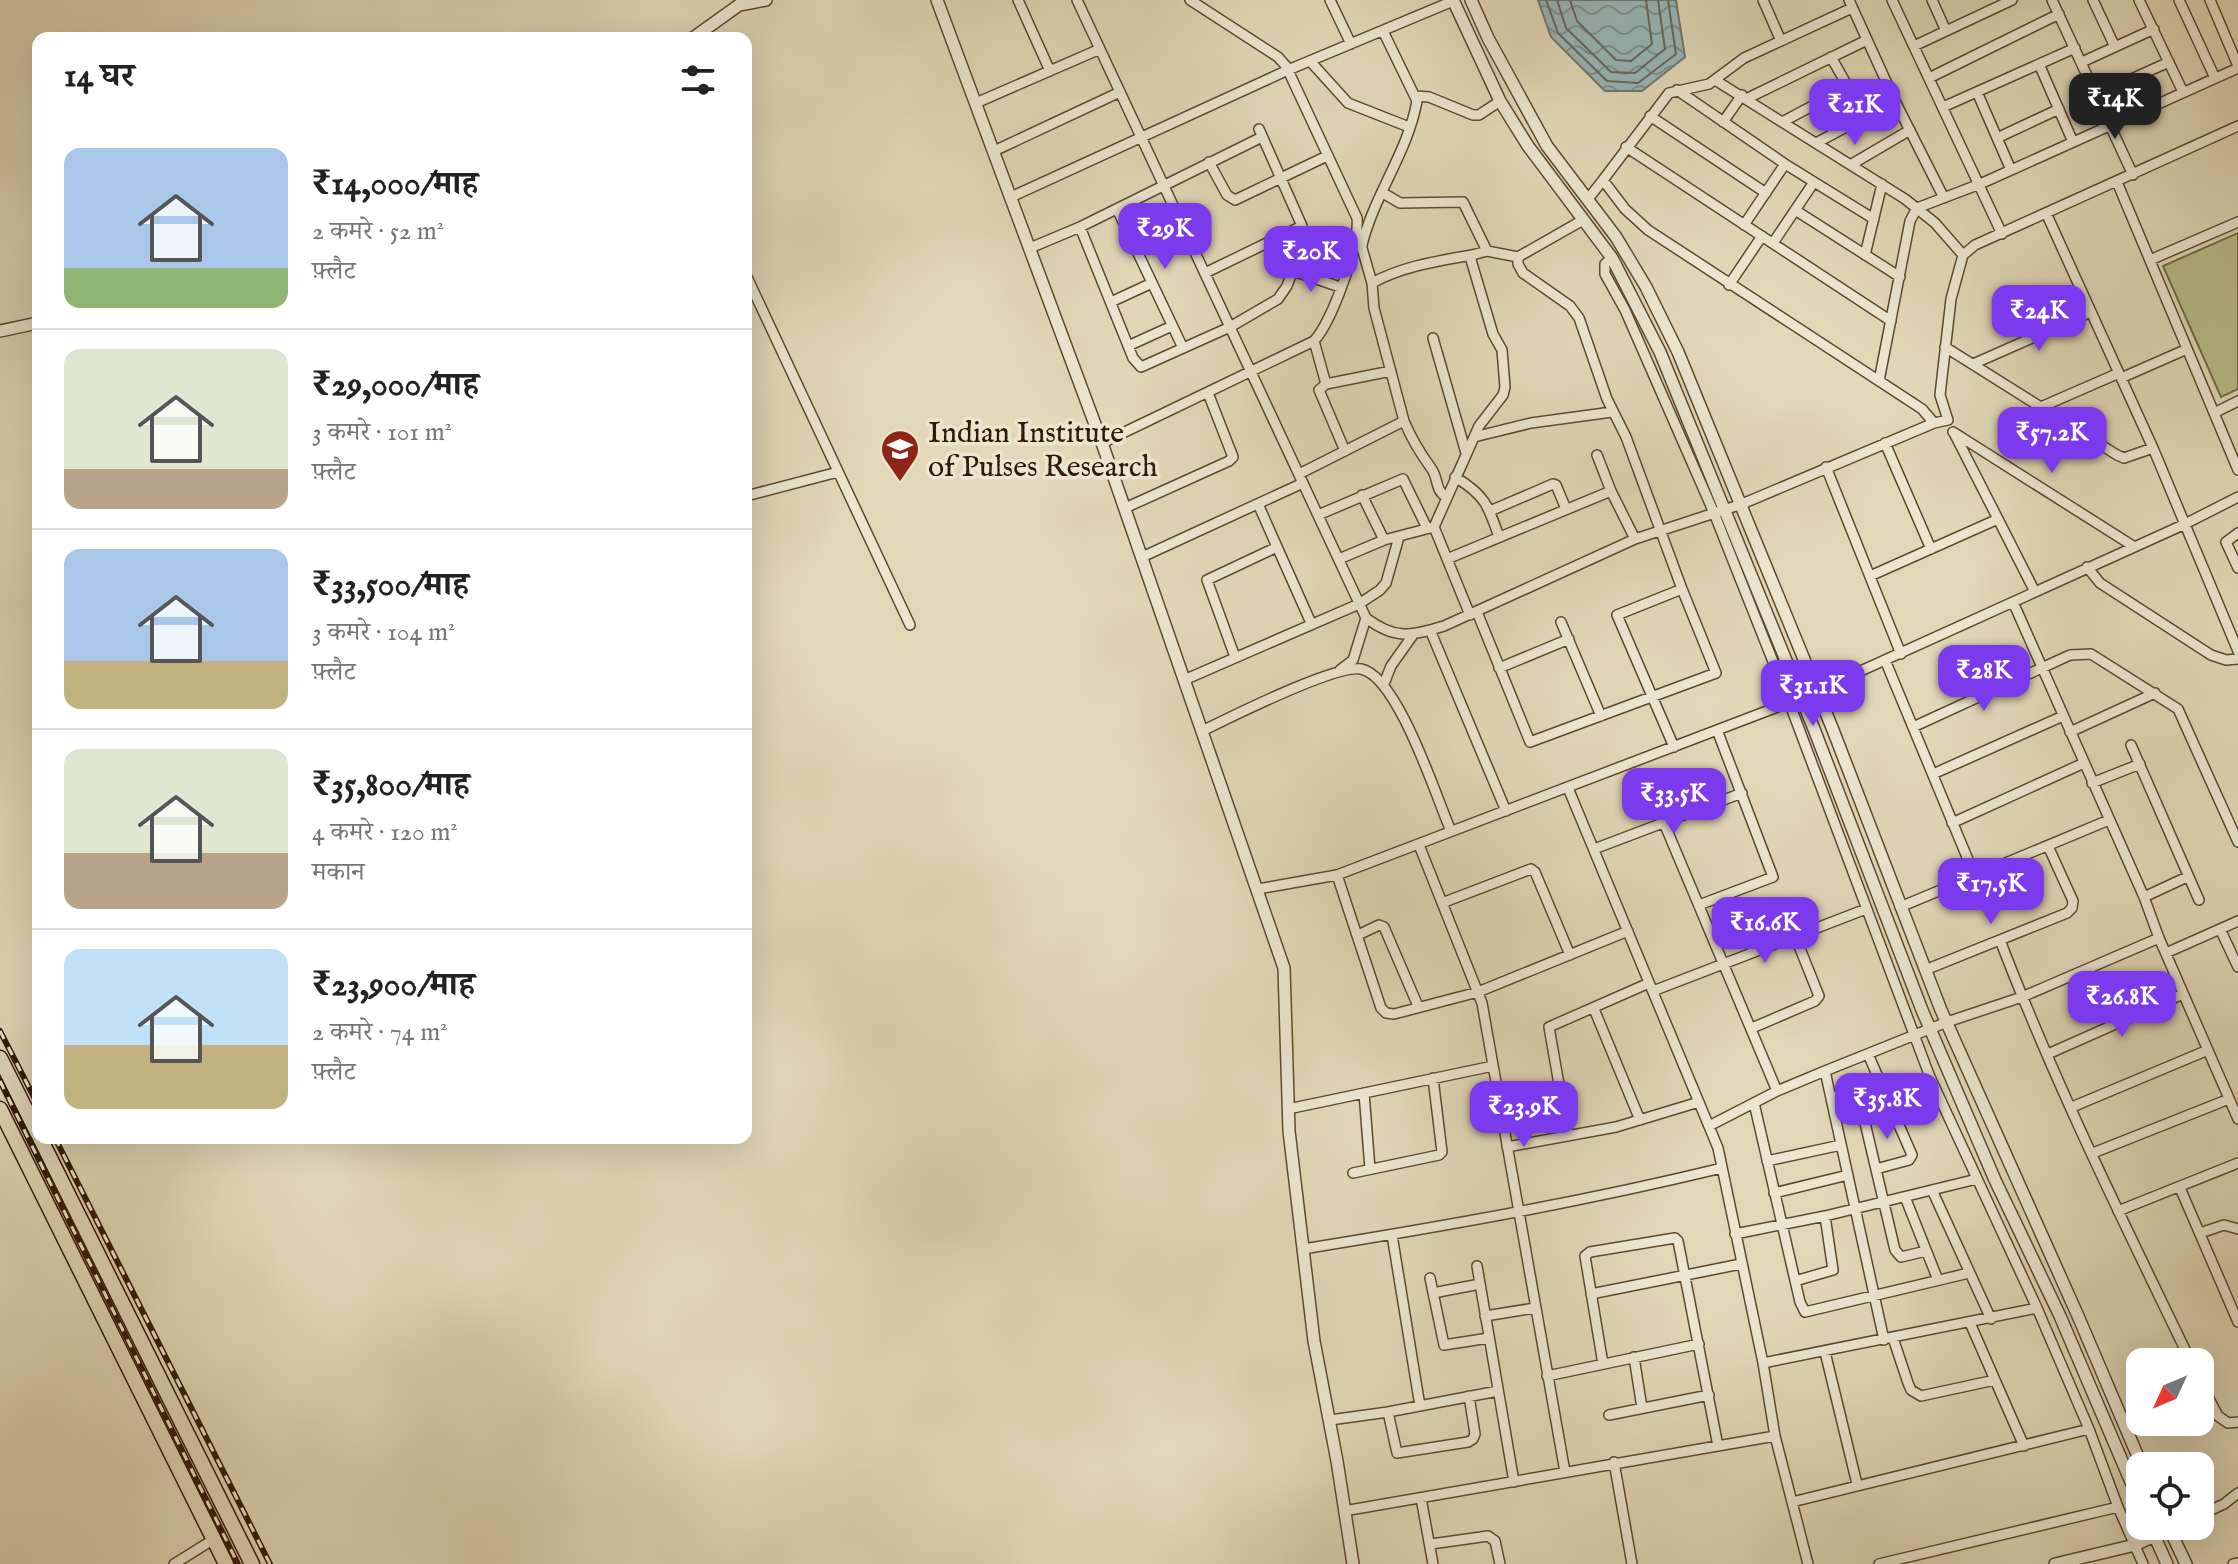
<!DOCTYPE html>
<html lang="hi">
<meta charset="utf-8">
<style>
:root{--surface:#fff;--page:#f6f6f6;--text:#222;--muted:#767676;--line:#e0e0e0;--accent:#7c3aed}
body{margin:0;font-family:"IM FELL English","Noto Serif Devanagari",serif;background:var(--page);color:var(--text);height:100vh;display:flex;flex-direction:column;font-size:30px;white-space:nowrap}
*{box-sizing:border-box;margin:0}
p{font-size:26px;color:var(--muted)}
.icon{flex:none;width:44px;height:44px;fill:none;stroke:currentColor;stroke-width:2;stroke-linecap:round;stroke-linejoin:round}
.map{position:relative;flex:1;overflow:hidden}
.sheet{position:absolute;left:32px;top:32px;width:720px;height:1112px;display:flex;flex-direction:column;background:var(--surface);border-radius:16px;box-shadow:0 8px 32px #0002}
.sheet>*{flex:none}
.needle{width:52px;rotate:226deg}
.fabs{position:absolute;left:2126px;top:1348px;display:grid;gap:16px}
.fabs a{display:grid;place-items:center;width:88px;height:88px;border-radius:16px;background:var(--surface);box-shadow:0 8px 32px #0002;font-size:40px}
.price{position:absolute;translate:-50% -68px;padding:0 18px;border-radius:16px;background:var(--accent);color:#fff;font-size:26px;line-height:52px;filter:drop-shadow(0 2px 4px #0008)}
.price::after{content:'';position:absolute;left:50%;top:48px;width:24px;height:18px;margin-left:-12px;background:inherit;clip-path:polygon(0 0,100% 0,50% 100%)}
.price.on{background:#222;color:#fff}
ul{padding:0;list-style:none}
li{display:flex;align-items:center;gap:24px;height:200px;padding:0 32px}
li+li{border-top:2px solid var(--line)}
li span{display:grid;place-items:center;flex:none;width:224px;height:160px;border-radius:16px;color:#555}
li>.icon{margin-inline-start:auto}
span .icon{width:96px;height:96px;fill:#fffc;stroke-width:1}
li b{font-size:34px}
h2{display:flex;justify-content:space-between;align-items:center;height:96px;padding:0 32px;font-size:34px}
.map>svg:first-child{display:block}
.green{fill:#b8bd8b;stroke:#746b48;stroke-width:2}
.water{fill:url(#water-waves);stroke:#6f7871;stroke-width:2}
.lines{fill:none;stroke-linecap:round;stroke-linejoin:round}
.shore{stroke:#646860;stroke-width:2}
.minor-casing{stroke:#5d4932;stroke-width:12}
.tertiary-casing{stroke:#5d4932;stroke-width:14}
.trunk-casing{stroke:#311906;stroke-width:17}
.minor{stroke:#ece6d1;stroke-width:9}
.tertiary{stroke:#ece6d1;stroke-width:11}
.trunk{stroke:#e1d8b8;stroke-width:14}
.rail-casing{stroke:#311906;stroke-width:6}
.rail{stroke:#ece6d1;stroke-width:3;stroke-dasharray:9;stroke-linecap:butt}
.labels{text-anchor:middle;stroke-width:7;stroke-linejoin:round;paint-order:stroke}
.poi-label{font-size:30px;fill:#311906;stroke:#ece6d1;text-anchor:start}
</style>
<div class="map">
<svg width="2238" height="1564" viewBox="0 0 2238 1564">
<defs>
<pattern id="water-waves" width="16" height="10" patternUnits="userSpaceOnUse" patternTransform="scale(2)"><rect width="16" height="10" fill="#98b7b9"/><path d="M0 5q4-4 8 0t8 0" fill="none" stroke="#7d9494"/></pattern>
</defs>
<rect width="100%" height="100%" fill="#e1d8b8"/>
<filter id="stains"><feTurbulence type="fractalNoise" baseFrequency=".0025" numOctaves="4"/><feColorMatrix values="0 0 0 0 .2 0 0 0 0 .09 0 0 0 0 .02 0 0 0 .5 -.17"/></filter>
<radialGradient id="worn" r=".72"><stop offset=".6" stop-color="#630" stop-opacity="0"/><stop offset="1" stop-color="#630" stop-opacity=".3"/></radialGradient>
<path class="green" d="M2238 233V389L2221 397 2163 266Z"/>
<path class="water" d="M1538 0H1676L1685 57 1642 91H1605L1551 37Z"/>
<g class="lines">
<path class="shore" d="M1546 0 1558 33 1607 81 1638 83 1676 54 1668 0
M1557 0 1566 28 1611 72 1635 73 1665 49 1658 0
M1570 0 1577 21 1616 60 1631 61 1652 44 1646 0"/>
<g class="minor-casing">
<path id="minor" d="M1018 0 1050 71
M1077 0 1366 618C1395 640 1411 636 1444 626L1635 539 1742 504 1934 423 1948 420 1940 395 1951 299 1963 255 1975 245 2238 126
M1330 0 1351 44
M1763 0 1781 41
M1849 0 1895 101 1944 198
M1892 0 2002 234
M1932 0 1946 31
M2052 0 2133 175
M2093 0 2115 47
M2139 0 2183 92
M2179 0 2215 78
M2210 0 2238 66
M1852 8 1744 58 1709 84 1669 93 1603 180 1625 209 1648 230 1922 409 1934 423
M1914 46 2012 0
M1831 57 1865 117
M1310 61 1348 103 1409 127
M2082 62 2154 29
M2039 64 2073 142
M1929 78 2059 14
M1715 80 1905 199 1935 223 1963 255
M1677 90 1785 164
M1977 92 2011 170
M2096 95 2169 62
M1416 96 1429 97 1473 115H1479L1500 101
M1748 98 1867 40
M976 103 1100 49
M1943 107 2075 48
M1650 116 1766 193
M1784 121 1848 87
M1723 122 1742 95
M1997 138 2059 109
M1818 142 1895 101
M1626 147 1891 321
M994 151 1120 92
M1209 162 1227 195 1235 200 1327 156
M1852 164 1910 130
M1814 182 1874 219
M2117 182 2238 470
M1383 193 1400 203 1463 202 1487 251
M1011 197 1288 70 1453 1
M1588 199 1603 180
M1117 209 1183 348
M1795 210 1900 277
M2047 215 2153 448 2238 651
M1744 225 1785 164 1814 182 1773 243
M1080 227 1133 358 1141 367 1230 327 1278 299 1287 286 1303 243 1302 226
M1360 241 1372 283
M1362 245C1374 195 1408 152 1417 101L1383 31
M1030 248 1080 227 1262 137
M1865 255 1882 184
M1518 257 1583 220
M1612 258 1605 264V274L1625 310 1714 513 1789 702 1930 1077 2037 1308 2089 1429 2118 1507 2143 1564
M2150 260 2238 222
M1293 271 1340 287
M1205 273 1302 226 1259 129
M746 275 910 625
M1729 285 1762 236
M1111 302 1152 283
M1433 338 1466 453
M1314 341 1326 384
M1128 346 1172 326
M1945 347 2117 455 2124 458 2153 448
M1973 364 2091 312
M2121 378 2187 349
M1879 381 1910 221 1917 208 1980 184 2238 68
M2041 407 2119 373
M2214 413 2238 401
M1404 421C1412 440 1420 453 1431 468 1439 478 1434 489 1446 497
M1953 432 2133 546
M1954 433 1998 519
M1474 437 1531 423 1612 412
M1102 443 1314 341C1332 322 1360 244 1357 218L1286 66 1278 57 1190 0
M1885 443 1931 549
M1345 451 1319 390 1326 384 1391 371
M1597 455 1611 491 1635 539
M1826 467 1901 654
M1299 474 1404 421 1374 308 1372 283C1403 266 1438 261 1472 255
M1455 477C1485 495 1488 505 1499 537
M1362 495 1384 540
M746 496 838 472
M1258 504 1311 623
M1125 508 1229 461 1233 457 1208 393
M1490 511 1553 484 1556 485 1566 509
M1318 515 1403 479 1427 528
M2238 533 2226 542 2238 568
M1142 557 1303 483
M1339 559 1384 540 1430 528
M1447 559 1611 491
M2087 567 2100 583 2211 655 2226 660 2238 659
M1870 576 1998 519 2035 592
M2013 602 2144 897 2159 938 2238 1119
M1470 615 1434 527 1479 426 1503 395 1505 387 1502 350 1493 334 1471 260 1472 255 1487 251 1518 257V264L1523 273 1570 306 1579 318 1607 399 1626 437 1682 589 1716 673 1530 742 1477 612
M1561 622 1601 716
M1430 630 1506 811
M1235 657 1207 580 1277 547
M1885 660 1974 874
M1499 668 1569 639
M1340 670 1353 660 1366 618
M1184 680 1359 604 1380 590 1386 583 1399 537
M1384 684 1391 666 1413 635
M1913 727 2070 655 2091 654 2178 709 2238 842
M1202 731C1231 717 1336 664 1361 669 1398 676 1436 797 1451 831
M2070 732 2155 693
M2131 745 2199 900
M1674 747 1617 615 1682 589
M1933 774 2063 716
M2092 783 2140 764
M1568 788 1718 1148 1763 1363 1775 1436 1808 1564
M1664 823 1777 1091
M1952 823 2084 763
M1419 845 1482 1003 1565 1472
M1594 849 1742 793
M1337 875 1381 1008 1386 1013 1394 1014 1478 992 1628 931
M1258 889 1337 875 1801 698 2183 525 2238 497
M2144 897 2187 877
M1442 903 1531 869 1535 872 1570 955
M1699 905 1773 877 1717 730
M1900 907 2109 820
M2220 929 2238 967
M1358 935 1379 925 1384 927 1418 1006
M2000 940C2055 1084 2124 1223 2191 1362
M2166 953 2238 921
M1925 970 2067 913 2072 908 2073 901 2048 846
M1653 991 1866 909
M1594 1009 1640 1120
M1752 1028 1815 1001 1819 996 1795 936
M1868 1054 1912 1155 1909 1160 1876 1169
M2048 1054 2183 994
M1825 1071 1884 1340
M1857 1089 1895 1250 1901 1257 1926 1251
M1364 1093 1370 1169
M1831 1098 1879 1081
M1754 1103 1800 1302 1805 1312 1969 1273
M2072 1107 2208 1050
M1288 1109 1493 1066
M1709 1126 1777 1091 1825 1071 1947 1022 2022 997 2159 938
M1568 1136 1549 1027 1649 983
M1507 1147 1616 1127 1699 1102
M2093 1153 2229 1099
M1767 1161 1841 1145
M1353 1173 1439 1155 1442 1152 1433 1078
M2180 1188 2238 1322
M1932 1190 1991 1319
M1774 1193 1848 1175
M1905 1197 1938 1280
M2118 1211 2238 1163
M2200 1233 2224 1225 2238 1229
M1735 1234 1825 1216 1977 1179
M1392 1235 1420 1406
M1303 1249C1445 1226 1582 1202 1722 1168
M1477 1266 1514 1482
M1430 1278 1444 1345 1489 1338
M1795 1281 1833 1270 1825 1216
M1433 1293 1480 1284
M1591 1294 1741 1264
M1485 1316 1535 1308
M1970 1323 2024 1446
M1893 1338 1908 1383 1911 1390 1921 1396 1995 1380
M1825 1352 1857 1484
M1634 1357 1642 1408
M1763 1363 2037 1308
M1603 1364 1585 1256 1590 1252 1675 1238 1678 1241 1718 1446
M1547 1376 1699 1344
M2200 1381 2218 1416 2228 1423 2238 1422
M1388 1412 1397 1453 1468 1442 1473 1439 1475 1434 1469 1396
M1609 1415 1709 1395
M1330 1420 1388 1412 1498 1391
M1614 1462 1632 1564
M1421 1498 1433 1564
M1792 1502 2089 1429
M1344 1511 1775 1436
M2200 1515 2224 1504 2238 1493
M1431 1544 1488 1536 1495 1541 1500 1564
M174 1564 214 1539
M1879 1564 2118 1507
M2233 1564 2238 1563"/>
</g>
<g class="tertiary-casing">
<path id="tertiary" d="M937 0 1102 443 1284 968 1289 1131 1314 1341 1337 1461 1353 1564
M1453 0 1500 101 1528 146 1612 258 1660 352 1814 729 1922 1010 1995 1180 2060 1316 2140 1503
M1471 0 1488 38 1547 146 1616 237 1646 287 1678 352 1833 730 1941 1010 2078 1316 2142 1466
M739 5 766 0
M693 38 746 0
M0 331 38 323
M2150 1526 2167 1564
M2168 1526 2186 1564
M2055 1564 2135 1545 2170 1529"/>
</g>
<g class="trunk-casing">
<path id="trunk" d="M0 1058 38 1134
M0 1109 226 1564
M40 1138 252 1564"/>
</g>
<use href="#minor" class="minor"/>
<use href="#tertiary" class="tertiary"/>
<use href="#trunk" class="trunk"/>
<g class="rail-casing">
<path id="rail" d="M0 1031 38 1105
M0 1081 238 1564
M55 1138 270 1564"/>
</g>
<use href="#rail" class="rail"/>
</g>
<defs>
<g id="university-pin" transform="scale(2)"><path d="M0 17L-7.5 6A9.5 9.5 0 1 1 7.5 6Z" fill="#8f2418" stroke="#ece6d1"/><path d="M0-5L7-2L0 1L-7-2ZM-4 1L0 2.5L4 1V4Q0 6-4 4Z" fill="#fff"/></g>
</defs>
<g fill-rule="evenodd">
<use href="#university-pin" x="900" y="449"/>
</g>
<g class="labels">
<g class="poi-label">
<text x="928" y="442">Indian Institute<tspan x="928" dy="34">of Pulses Research</tspan></text>
</g>
</g>
<rect width="100%" height="100%" filter="url(#stains)"/>
<rect width="100%" height="100%" fill="url(#worn)"/>
</svg>
<div class="fabs">
<a><svg class="needle" viewBox="-14 -14 28 28"><path d="M0-13l5 13h-10z" fill="#e53935"/><path d="M0 13l5-13h-10z" fill="#767676"/></svg></a>
<a><svg class="icon" aria-label="locate" viewBox="0 0 24 24"><circle cx="12" cy="12" r="6"/><path d="M12 2v4M12 18v4M2 12h4M18 12h4"/></svg></a>
</div>
<b class="price on" style="left:2115px;top:141px">₹14K</b>
<b class="price" style="left:1855px;top:147px">₹21K</b>
<b class="price" style="left:1165px;top:271px">₹29K</b>
<b class="price" style="left:1311px;top:294px">₹20K</b>
<b class="price" style="left:2039px;top:353px">₹24K</b>
<b class="price" style="left:2052px;top:475px">₹57.2K</b>
<b class="price" style="left:1984px;top:713px">₹28K</b>
<b class="price" style="left:1813px;top:728px">₹31.1K</b>
<b class="price" style="left:1674px;top:836px">₹33.5K</b>
<b class="price" style="left:1991px;top:926px">₹17.5K</b>
<b class="price" style="left:1765px;top:965px">₹16.6K</b>
<b class="price" style="left:2122px;top:1039px">₹26.8K</b>
<b class="price" style="left:1887px;top:1141px">₹35.8K</b>
<b class="price" style="left:1524px;top:1149px">₹23.9K</b>
<section class="sheet">
<h2>14 घर<svg class="icon" aria-label="filters" viewBox="0 0 24 24"><path d="M4 7h16M4 17h16"/><circle cx="9" cy="7" r="2"/><circle cx="15" cy="17" r="2"/></svg></h2>
<ul>
<li><span style="background:linear-gradient(#a9c7e8 75%,#8fb573 0)"><svg class="icon" aria-label="home" viewBox="0 0 24 24"><path d="M3 11l9-7 9 7M6 9v11h12V9"/></svg></span><div><b>₹14,000/माह</b><p>2 कमरे · 52 m²</p><p>फ़्लैट</p></div></li>
<li><span style="background:linear-gradient(#dfe7d0 75%,#b9a48a 0)"><svg class="icon" aria-label="home" viewBox="0 0 24 24"><path d="M3 11l9-7 9 7M6 9v11h12V9"/></svg></span><div><b>₹29,000/माह</b><p>3 कमरे · 101 m²</p><p>फ़्लैट</p></div></li>
<li><span style="background:linear-gradient(#a9c7e8 70%,#c2b280 0)"><svg class="icon" aria-label="home" viewBox="0 0 24 24"><path d="M3 11l9-7 9 7M6 9v11h12V9"/></svg></span><div><b>₹33,500/माह</b><p>3 कमरे · 104 m²</p><p>फ़्लैट</p></div></li>
<li><span style="background:linear-gradient(#dfe7d0 65%,#b9a48a 0)"><svg class="icon" aria-label="home" viewBox="0 0 24 24"><path d="M3 11l9-7 9 7M6 9v11h12V9"/></svg></span><div><b>₹35,800/माह</b><p>4 कमरे · 120 m²</p><p>मकान</p></div></li>
<li><span style="background:linear-gradient(#bfe0f5 60%,#c2b280 0)"><svg class="icon" aria-label="home" viewBox="0 0 24 24"><path d="M3 11l9-7 9 7M6 9v11h12V9"/></svg></span><div><b>₹23,900/माह</b><p>2 कमरे · 74 m²</p><p>फ़्लैट</p></div></li>
</ul>
</section>
</div>
